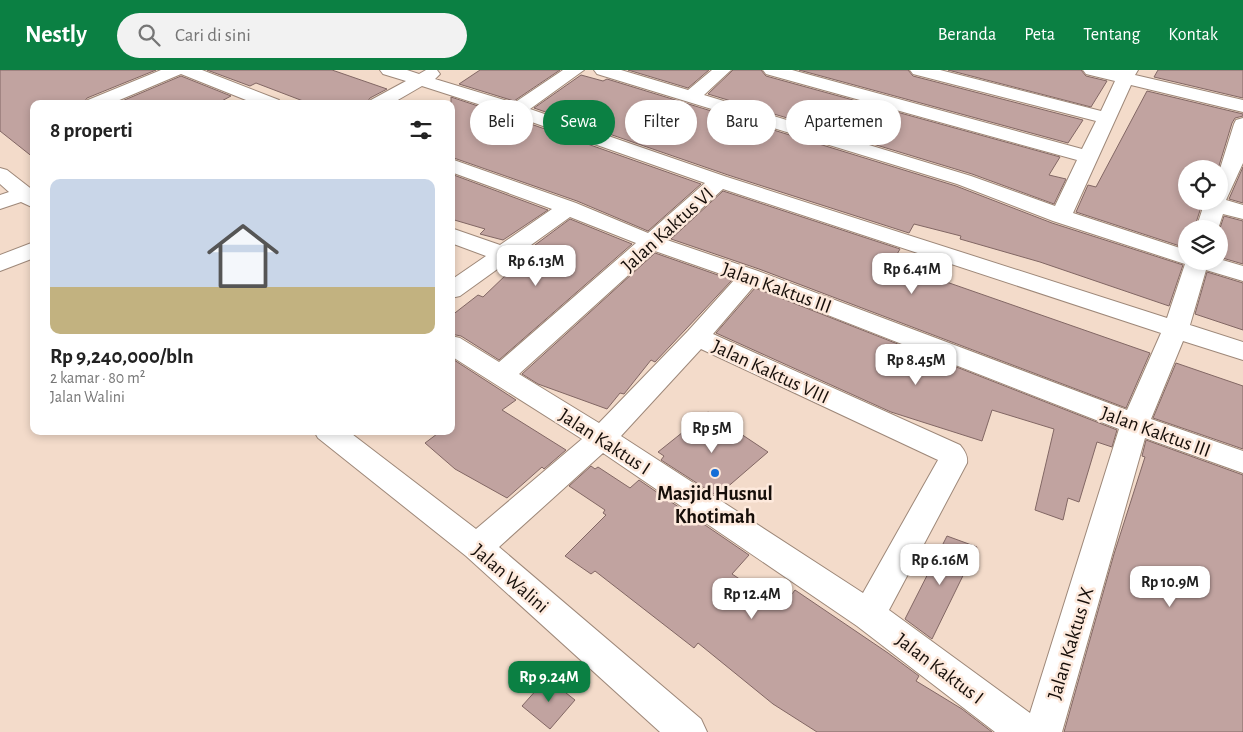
<!DOCTYPE html>
<html lang="id">
<meta charset="utf-8">
<style>
:root{--surface:#fff;--page:#f2f2f2;--text:#222;--muted:#767676;--accent:#0b8043}
body{margin:0;font-family:"Alegreya Sans",sans-serif;background:var(--page);color:var(--text);height:100vh;display:flex;flex-direction:column;font-size:19px;white-space:nowrap}
*{box-sizing:border-box;margin:0}
p{font-size:16px;color:var(--muted)}
.icon{flex:none;width:28px;height:28px;fill:none;stroke:currentColor;stroke-width:2;stroke-linecap:round;stroke-linejoin:round}
.map{position:relative;flex:1;overflow:hidden}
.details{position:absolute;left:30px;top:30px;width:425px;height:335px;display:flex;flex-direction:column;background:var(--surface);border-radius:10px;box-shadow:0 2px 8px #0003}
.details>*{flex:none}
.top-card{position:absolute;left:470px;top:30px;width:475px;height:45px;display:flex;gap:10px}
.controls{position:absolute;left:1178px;top:90px;display:grid;gap:10px}
.controls a{display:grid;place-items:center;width:50px;height:50px;border-radius:50%;background:var(--surface);box-shadow:0 2px 8px #0003;font-size:25px}
.price{position:absolute;translate:-50% -42px;padding:0 11px;border-radius:10px;background:#fff;color:#222;font-size:16px;line-height:32px;filter:drop-shadow(0 1px 2px #0008)}
.price::after{content:'';position:absolute;left:50%;top:30px;width:15px;height:11px;margin-left:-8px;background:inherit;clip-path:polygon(0 0,100% 0,50% 100%)}
.price.on{background:var(--accent);color:#fff}
ul{padding:0;list-style:none}
li{display:grid;align-content:center;gap:10px;height:265px;padding:0 20px}
li span{display:grid;place-items:center;height:155px;border-radius:10px;color:#555}
li>.icon{margin-inline-start:auto}
span .icon{width:90px;height:90px;fill:#fffc;stroke-width:1}
li b{font-size:21px}
h2{display:flex;justify-content:space-between;align-items:center;height:60px;padding:0 20px;font-size:21px}
.tag{padding:0 18px;border-radius:22px;background:var(--surface);box-shadow:0 2px 8px #0003;font-size:18px;line-height:45px}
.tag.on{background:var(--accent);color:#fff}
header{display:flex;align-items:center;gap:30px;box-sizing:border-box;height:70px;padding:0 25px;background:var(--accent);color:#fff}
header strong{font-size:24px}
nav{display:flex;gap:28px;margin-inline-start:auto;font-size:18px}
.search{width:350px;height:45px;background:var(--page);display:flex;align-items:center;gap:12px;box-sizing:border-box;padding:0 18px;border-radius:28px;color:var(--muted);font-size:19px}
.map>svg:first-child{display:block}
.building{fill:#c1a3a0;stroke:#826764}
.lines{fill:none;stroke-linecap:round;stroke-linejoin:round}
.minor-casing{stroke:#9e8879;stroke-width:2}
.minor{fill:#fff;fill-rule:evenodd}
.poi-dot{fill:#156ed7;stroke:#fde9dc;stroke-width:2}
.labels{text-anchor:middle;stroke-width:5;stroke-linejoin:round;paint-order:stroke}
.street-label{font-size:20px;fill:#160e09;stroke:#fde9dc}
.poi-label{font-size:20px;font-weight:bold;fill:#160e09;stroke:#fde9dc}
</style>
<header>
<strong>Nestly</strong>
<div class="search"><svg class="icon" aria-label="search" viewBox="0 0 24 24"><circle cx="10" cy="10" r="6"/><path d="M15 15l6 6"/></svg>Cari di sini</div>
<nav><a>Beranda</a><a>Peta</a><a>Tentang</a><a>Kontak</a></nav>
</header>
<div class="map">
<svg width="1243" height="662" viewBox="0 0 1243 662">
<rect width="100%" height="100%" fill="#f3dbca"/>
<path class="building" d="M0 0H156L87 28 83 34H34V88L0 61Z
M207 0H332L387 19 370 28 366 34H311L256 13 250 16Z
M480 0H560L514 31 459 14Z
M628 0H709L688 18Z
M733 0H761L766 6 1060 87 1049 105 1066 109 1054 134 972 104 708 24Z
M799 0H908L913 6 1083 50 1068 73Z
M948 0H1081L1086 6 1107 11 1091 37Z
M1158 0H1243V28L1154 7Z
M581 5 603 11 607 9 956 116 1052 153 1183 195 1169 236 1040 192 960 169 961 166 914 154 909 163 728 105 534 38Z
M181 6 231 26 216 34H115Z
M1147 21 1243 44V46L1235 48 1232 53 1218 99H1186V131H1203L1194 159H1186V178L1076 142 1088 115 1096 117Z
M451 27 508 46 701 114 648 161 577 131 451 87Z
M1243 97V133L1229 129Z
M451 104 548 140 503 170 480 164 485 159 451 149Z
M723 121 900 179 892 193 1150 283 1126 338 759 199 671 169Z
M1224 146 1243 151V194L1219 187V161Z
M570 149 632 174 499 290 461 266 451 264V246L478 225 483 227 534 178H531Z
M655 183 732 210 655 292 651 290 624 324 620 323 607 339 538 314 522 304Z
M1207 202 1243 213V260L1195 244Z
M755 218 1117 360 1112 377 1097 372 1079 432 1068 428 1063 450 1035 440 1054 359 992 340 982 371 891 342 716 263Z
M451 288 516 330 502 340 566 380 544 399 542 397 507 428 455 399 425 373 441 361H451Z
M1176 293 1243 316V379L1153 348Z
M708 342 768 382 717 426 661 390 664 386 658 382Z
M1146 370 1243 405V662H1064L1114 484 1145 387 1142 386Z
M591 396 595 399 598 397 630 418 639 410 749 485 732 504 782 537 795 520 888 583 919 606 916 611 962 639 992 662H817L773 634 698 573 694 578 595 501 591 504 565 486 606 445 603 443 605 440 569 416Z
M947 466 977 477 932 569 905 549Z
M547 608 575 630 550 659 522 636Z"/>
<g class="lines">
<g class="minor-casing">
<path id="minor" d="M161 0H202L279 30 282 34H256L181 4 110 34H85L88 30Z
M380 0H407L419 4 426 0H437L440 4 435 9 514 33 563 0H584L530 39 727 107 1167 248 1185 194 1053 151 957 114 597 4 594 0H621L688 20 712 0H731L704 25 971 106 1055 136 1077 90 766 4 763 0H792L1082 79 1096 51 913 4 910 0H940L1101 41 1115 11 1086 4 1083 0H1138L1135 5 1243 30V42L1131 15 1073 143 1186 180V191H1219V189L1243 196V211L1206 200 1190 255 1243 272V290L1183 271 1151 349 1243 381V403L1145 368 1062 662H995L857 556 603 383 499 477 701 649 707 662H660L466 486 318 368 314 361H348L476 459 582 369 451 286V266L460 268 499 292 636 173 570 147 460 226 451 228V210L486 186 451 173V158L500 175 552 139 451 102V89L576 133 648 163 705 113 509 44 422 16 391 34H368L371 30 406 11 383 4ZM723 119 1161 263 1127 340 758 201 667 170ZM655 181 735 209 688 261 599 353 519 304ZM754 216 1119 359 1030 643 889 540 967 393C968 386 965 381 960 375L713 264ZM701 279 938 390 863 523 621 366Z
M1243 48V93L1226 130 1243 135V149L1223 144 1218 159H1196L1205 131H1219V102L1234 54 1236 50Z
M0 98 7 100 34 121V138L21 132 0 139V125L9 122 0 114Z
M34 172V188L0 201V185Z"/>
</g>
<use href="#minor" class="minor"/>
</g>
<circle class="poi-dot" cx="715" cy="403" r="5"/>
<g class="labels">
<g class="street-label">
<text transform="translate(667 159) rotate(-42)" y="7">Jalan Kaktus VI</text>
<text transform="translate(777 217) rotate(20)" y="7">Jalan Kaktus III</text>
<text transform="translate(771 301) rotate(25)" y="7">Jalan Kaktus VIII</text>
<text transform="translate(1156 361) rotate(20)" y="7">Jalan Kaktus III</text>
<text transform="translate(605 371) rotate(33)" y="7">Jalan Kaktus I</text>
<text transform="translate(511 508) rotate(41)" y="7">Jalan Walini</text>
<text transform="translate(1070 573) rotate(-73)" y="7">Jalan Kaktus IX</text>
<text transform="translate(940 598) rotate(37)" y="7">Jalan Kaktus I</text>
</g>
<g class="poi-label">
<text x="715" y="430">Masjid Husnul<tspan x="715" dy="23">Khotimah</tspan></text>
</g>
</g>
</svg>
<div class="controls">
<a><svg class="icon" aria-label="locate" viewBox="0 0 24 24"><circle cx="12" cy="12" r="6"/><path d="M12 2v4M12 18v4M2 12h4M18 12h4"/></svg></a>
<a><svg class="icon" aria-label="layers" viewBox="0 0 24 24"><path d="M12 4l9 5-9 5-9-5zM3 14l9 5 9-5"/></svg></a>
</div>
<b class="price" style="left:536px;top:217px">Rp 6.13M</b>
<b class="price" style="left:912px;top:225px">Rp 6.41M</b>
<b class="price" style="left:916px;top:316px">Rp 8.45M</b>
<b class="price" style="left:712px;top:384px">Rp 5M</b>
<b class="price" style="left:940px;top:516px">Rp 6.16M</b>
<b class="price" style="left:1170px;top:538px">Rp 10.9M</b>
<b class="price" style="left:752px;top:550px">Rp 12.4M</b>
<b class="price on" style="left:549px;top:633px">Rp 9.24M</b>
<div class="top-card">
<a class="tag">Beli</a>
<a class="tag on">Sewa</a>
<a class="tag">Filter</a>
<a class="tag">Baru</a>
<a class="tag">Apartemen</a>
</div>
<section class="details">
<h2>8 properti<svg class="icon" aria-label="filters" viewBox="0 0 24 24"><path d="M4 7h16M4 17h16"/><circle cx="9" cy="7" r="2"/><circle cx="15" cy="17" r="2"/></svg></h2>
<ul>
<li><span style="background:linear-gradient(#c9d6e8 70%,#c2b280 0)"><svg class="icon" aria-label="home" viewBox="0 0 24 24"><path d="M3 11l9-7 9 7M6 9v11h12V9"/></svg></span><div><b>Rp 9,240,000/bln</b><p>2 kamar · 80 m²</p><p>Jalan Walini</p></div></li>
</ul>
</section>
</div>
